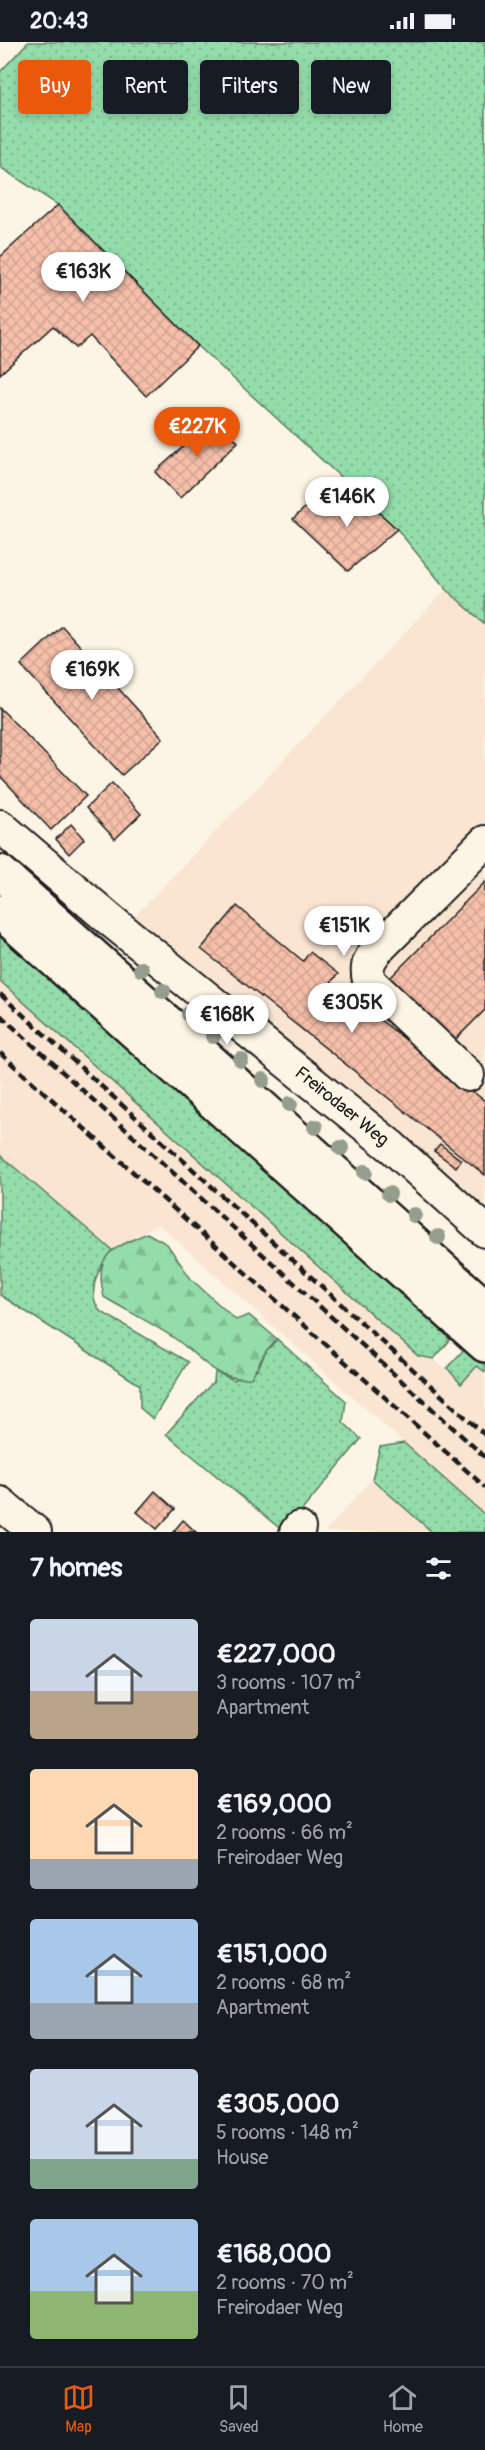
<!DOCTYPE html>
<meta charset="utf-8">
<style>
:root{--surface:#171b24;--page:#20242c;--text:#f1f3f6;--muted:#9ea1a6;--line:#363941;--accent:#ea580c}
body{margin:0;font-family:Pangolin,sans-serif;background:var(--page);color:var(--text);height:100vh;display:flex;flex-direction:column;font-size:22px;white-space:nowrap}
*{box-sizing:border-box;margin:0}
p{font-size:20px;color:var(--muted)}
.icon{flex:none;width:33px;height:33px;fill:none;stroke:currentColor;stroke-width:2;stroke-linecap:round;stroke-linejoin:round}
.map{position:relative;height:1490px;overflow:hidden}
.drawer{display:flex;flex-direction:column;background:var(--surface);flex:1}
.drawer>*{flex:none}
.hud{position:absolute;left:18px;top:18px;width:450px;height:54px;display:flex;gap:12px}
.price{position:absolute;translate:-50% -51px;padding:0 14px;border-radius:21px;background:#fff;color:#222;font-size:20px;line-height:39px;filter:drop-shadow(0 2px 3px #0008)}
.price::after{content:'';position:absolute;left:50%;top:36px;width:18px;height:14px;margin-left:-9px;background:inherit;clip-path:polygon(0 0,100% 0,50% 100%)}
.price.active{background:var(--accent);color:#fff}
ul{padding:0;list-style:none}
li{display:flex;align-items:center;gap:18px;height:150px;padding:0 30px}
li span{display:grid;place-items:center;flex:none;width:168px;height:120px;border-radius:6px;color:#555}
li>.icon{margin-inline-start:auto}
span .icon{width:72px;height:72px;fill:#fffc;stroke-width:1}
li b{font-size:26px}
h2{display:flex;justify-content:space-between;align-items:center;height:72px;padding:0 30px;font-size:26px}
.tag{padding:0 21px;border-radius:6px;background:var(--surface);box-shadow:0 3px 9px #0003;font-size:21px;line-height:54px}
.tag.active{background:var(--accent);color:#fff}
.status{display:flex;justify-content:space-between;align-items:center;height:42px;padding:0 30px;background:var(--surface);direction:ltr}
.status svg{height:16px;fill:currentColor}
.tab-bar{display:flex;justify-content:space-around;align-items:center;height:84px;border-top:2px solid var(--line);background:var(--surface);font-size:16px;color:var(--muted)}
.tab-bar a{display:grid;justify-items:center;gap:3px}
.tab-bar .active{color:var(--accent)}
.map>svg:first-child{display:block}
.built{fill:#fae5d3}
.green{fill:url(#green-dots);stroke:#587c63;stroke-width:1.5}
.forest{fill:url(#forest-firs);stroke:#587c63;stroke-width:1.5}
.building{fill:url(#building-cross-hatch);stroke:#1c1c1c;stroke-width:1.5}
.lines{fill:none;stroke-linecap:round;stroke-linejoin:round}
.minor-casing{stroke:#1c1c1c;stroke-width:36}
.major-casing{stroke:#1c1c1c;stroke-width:38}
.minor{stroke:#fcf5e5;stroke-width:32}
.major{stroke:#fcf5e5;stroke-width:33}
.rail{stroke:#1c1c1c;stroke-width:4.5;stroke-dasharray:9 4.5;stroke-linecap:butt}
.tree{fill:#959e8e}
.labels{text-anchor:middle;stroke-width:4.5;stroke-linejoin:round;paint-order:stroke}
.street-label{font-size:18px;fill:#1c1c1c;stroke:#fcf5e5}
</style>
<div class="status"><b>20:43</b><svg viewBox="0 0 49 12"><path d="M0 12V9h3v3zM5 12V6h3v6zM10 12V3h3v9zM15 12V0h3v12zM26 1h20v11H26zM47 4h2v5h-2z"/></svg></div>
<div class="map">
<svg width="485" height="1490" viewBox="0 0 485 1490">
<defs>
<pattern id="green-dots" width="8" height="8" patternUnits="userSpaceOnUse" patternTransform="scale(1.5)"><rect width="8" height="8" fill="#94dcaa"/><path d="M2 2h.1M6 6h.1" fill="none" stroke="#7fbc92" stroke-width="1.8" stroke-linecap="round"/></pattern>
<pattern id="forest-firs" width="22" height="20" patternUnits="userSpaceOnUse" patternTransform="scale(1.5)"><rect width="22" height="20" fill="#94dcaa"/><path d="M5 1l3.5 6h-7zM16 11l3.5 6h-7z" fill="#7fbc92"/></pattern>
<pattern id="building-cross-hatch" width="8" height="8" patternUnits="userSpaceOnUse" patternTransform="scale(1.5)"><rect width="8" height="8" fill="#f6bfaa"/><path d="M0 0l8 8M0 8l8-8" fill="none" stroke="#d2a492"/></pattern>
</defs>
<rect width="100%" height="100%" fill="#fcf5e5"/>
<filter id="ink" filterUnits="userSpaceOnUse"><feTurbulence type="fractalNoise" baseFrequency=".0167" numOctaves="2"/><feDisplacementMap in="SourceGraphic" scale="12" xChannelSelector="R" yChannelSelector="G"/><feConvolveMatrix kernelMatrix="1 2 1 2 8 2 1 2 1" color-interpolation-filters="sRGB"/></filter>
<g filter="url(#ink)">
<path class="built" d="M446 547 485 582V1173L440 1123 378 1075 364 1068 133 876Z
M0 939 418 1314 434 1317 461 1342 478 1324 485 1330V1473L158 1182 112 1208 0 1113Z
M372 1437 432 1490H325Z"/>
<path class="green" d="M28 0H485V582L446 547 397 487 198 304 58 163 0 125V30Z
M0 887 451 1289 447 1295 450 1298 434 1317 418 1314 0 939Z
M0 1113 112 1208C99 1225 85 1249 100 1269L188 1320 153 1377 140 1366V1343L0 1253Z
M277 1297 346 1359 343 1380 361 1397 284 1490 166 1392 214 1339 215 1330 234 1338 258 1327 266 1309Z
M468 1303 485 1318V1330L477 1324 461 1342 447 1326Z
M404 1401 485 1473V1490H432L372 1437 380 1405Z"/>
<path class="forest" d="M147 1191 167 1202 191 1237 236 1278 249 1273 277 1297 266 1309 251 1336C214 1340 201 1314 174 1296 152 1281 127 1269 104 1255 93 1210 112 1208 147 1191Z"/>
<path class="building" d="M58 163 198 304 146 354 90 294 76 306 53 284 0 332V215Z
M215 376 238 400 180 456 155 430Z
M351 445 397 487 348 529 293 477 310 461 321 472Z
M62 584 163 696 122 733 21 623Z
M0 666 86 754 51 788 0 734Z
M112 741 141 772 115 797 86 766Z
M71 782 84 797 69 812 56 797Z
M485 840V968L454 999 390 936Z
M237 864 303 919 310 910 338 932 331 940 485 1059V1133L201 907Z
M440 1102 461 1118 456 1125 434 1109Z
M155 1449 175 1467 157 1487 137 1470Z
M183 1478 196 1490H173Z"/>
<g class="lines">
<g class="minor-casing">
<path id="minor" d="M0 784 109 877 392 1105 485 1189
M468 1033 369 939C366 926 368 919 376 909L485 800
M0 1461 35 1490
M296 1490 299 1486"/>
</g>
<g class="major-casing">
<path id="major" d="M0 830 485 1265
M0 870 485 1303"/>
</g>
<use href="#minor" class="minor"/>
<use href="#major" class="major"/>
<path class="rail" d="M0 952 485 1393
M0 973 485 1415
M0 1011 485 1445"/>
</g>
<g class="tree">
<circle cx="141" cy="927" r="8"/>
<circle cx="163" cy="949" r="8"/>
<circle cx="189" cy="972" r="8"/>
<circle cx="213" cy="994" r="8"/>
<circle cx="241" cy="1018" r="8"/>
<circle cx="263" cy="1038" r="8"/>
<circle cx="290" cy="1062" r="8"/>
<circle cx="315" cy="1085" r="8"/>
<circle cx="341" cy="1106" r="8"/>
<circle cx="365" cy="1130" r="8"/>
<circle cx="389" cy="1152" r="8"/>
<circle cx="414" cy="1173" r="8"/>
<circle cx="438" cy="1195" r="8"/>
</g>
</g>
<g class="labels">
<g class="street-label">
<text transform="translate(342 1064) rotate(39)" y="6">Freirodaer Weg</text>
</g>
</g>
</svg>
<b class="price" style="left:83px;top:261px">€163K</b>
<b class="price active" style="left:197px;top:416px">€227K</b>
<b class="price" style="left:347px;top:486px">€146K</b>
<b class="price" style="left:92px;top:659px">€169K</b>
<b class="price" style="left:344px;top:915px">€151K</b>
<b class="price" style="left:352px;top:992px">€305K</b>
<b class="price" style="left:227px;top:1004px">€168K</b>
<div class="hud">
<a class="tag active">Buy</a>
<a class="tag">Rent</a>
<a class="tag">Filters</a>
<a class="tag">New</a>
</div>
</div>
<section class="drawer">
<h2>7 homes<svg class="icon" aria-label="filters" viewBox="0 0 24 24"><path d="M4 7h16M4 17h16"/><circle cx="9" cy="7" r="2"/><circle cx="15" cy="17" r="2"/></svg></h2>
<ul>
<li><span style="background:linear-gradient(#c9d6e8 60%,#b9a48a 0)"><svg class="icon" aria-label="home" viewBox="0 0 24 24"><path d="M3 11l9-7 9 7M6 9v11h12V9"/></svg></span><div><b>€227,000</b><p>3 rooms · 107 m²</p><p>Apartment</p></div></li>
<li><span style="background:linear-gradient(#ffd9b3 75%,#9aa5b1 0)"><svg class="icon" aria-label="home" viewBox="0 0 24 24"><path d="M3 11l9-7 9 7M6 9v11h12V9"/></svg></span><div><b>€169,000</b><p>2 rooms · 66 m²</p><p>Freirodaer Weg</p></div></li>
<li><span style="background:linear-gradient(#a9c7e8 70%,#9aa5b1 0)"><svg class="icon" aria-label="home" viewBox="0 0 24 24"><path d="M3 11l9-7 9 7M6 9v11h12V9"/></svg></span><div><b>€151,000</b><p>2 rooms · 68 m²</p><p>Apartment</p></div></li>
<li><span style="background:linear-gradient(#c9d6e8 75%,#7fa58c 0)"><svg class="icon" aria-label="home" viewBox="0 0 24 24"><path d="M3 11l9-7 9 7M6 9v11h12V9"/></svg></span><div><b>€305,000</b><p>5 rooms · 148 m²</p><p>House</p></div></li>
<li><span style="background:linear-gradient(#a9c7e8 60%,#8fb573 0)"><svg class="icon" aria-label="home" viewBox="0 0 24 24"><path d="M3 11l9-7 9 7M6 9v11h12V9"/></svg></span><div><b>€168,000</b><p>2 rooms · 70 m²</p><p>Freirodaer Weg</p></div></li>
</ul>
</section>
<nav class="tab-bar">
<a class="active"><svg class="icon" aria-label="map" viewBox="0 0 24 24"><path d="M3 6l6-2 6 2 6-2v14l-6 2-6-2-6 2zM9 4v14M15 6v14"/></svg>Map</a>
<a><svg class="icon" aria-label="saved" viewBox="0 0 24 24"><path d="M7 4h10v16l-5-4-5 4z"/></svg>Saved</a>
<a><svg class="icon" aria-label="home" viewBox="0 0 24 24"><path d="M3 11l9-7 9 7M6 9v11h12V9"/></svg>Home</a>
</nav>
